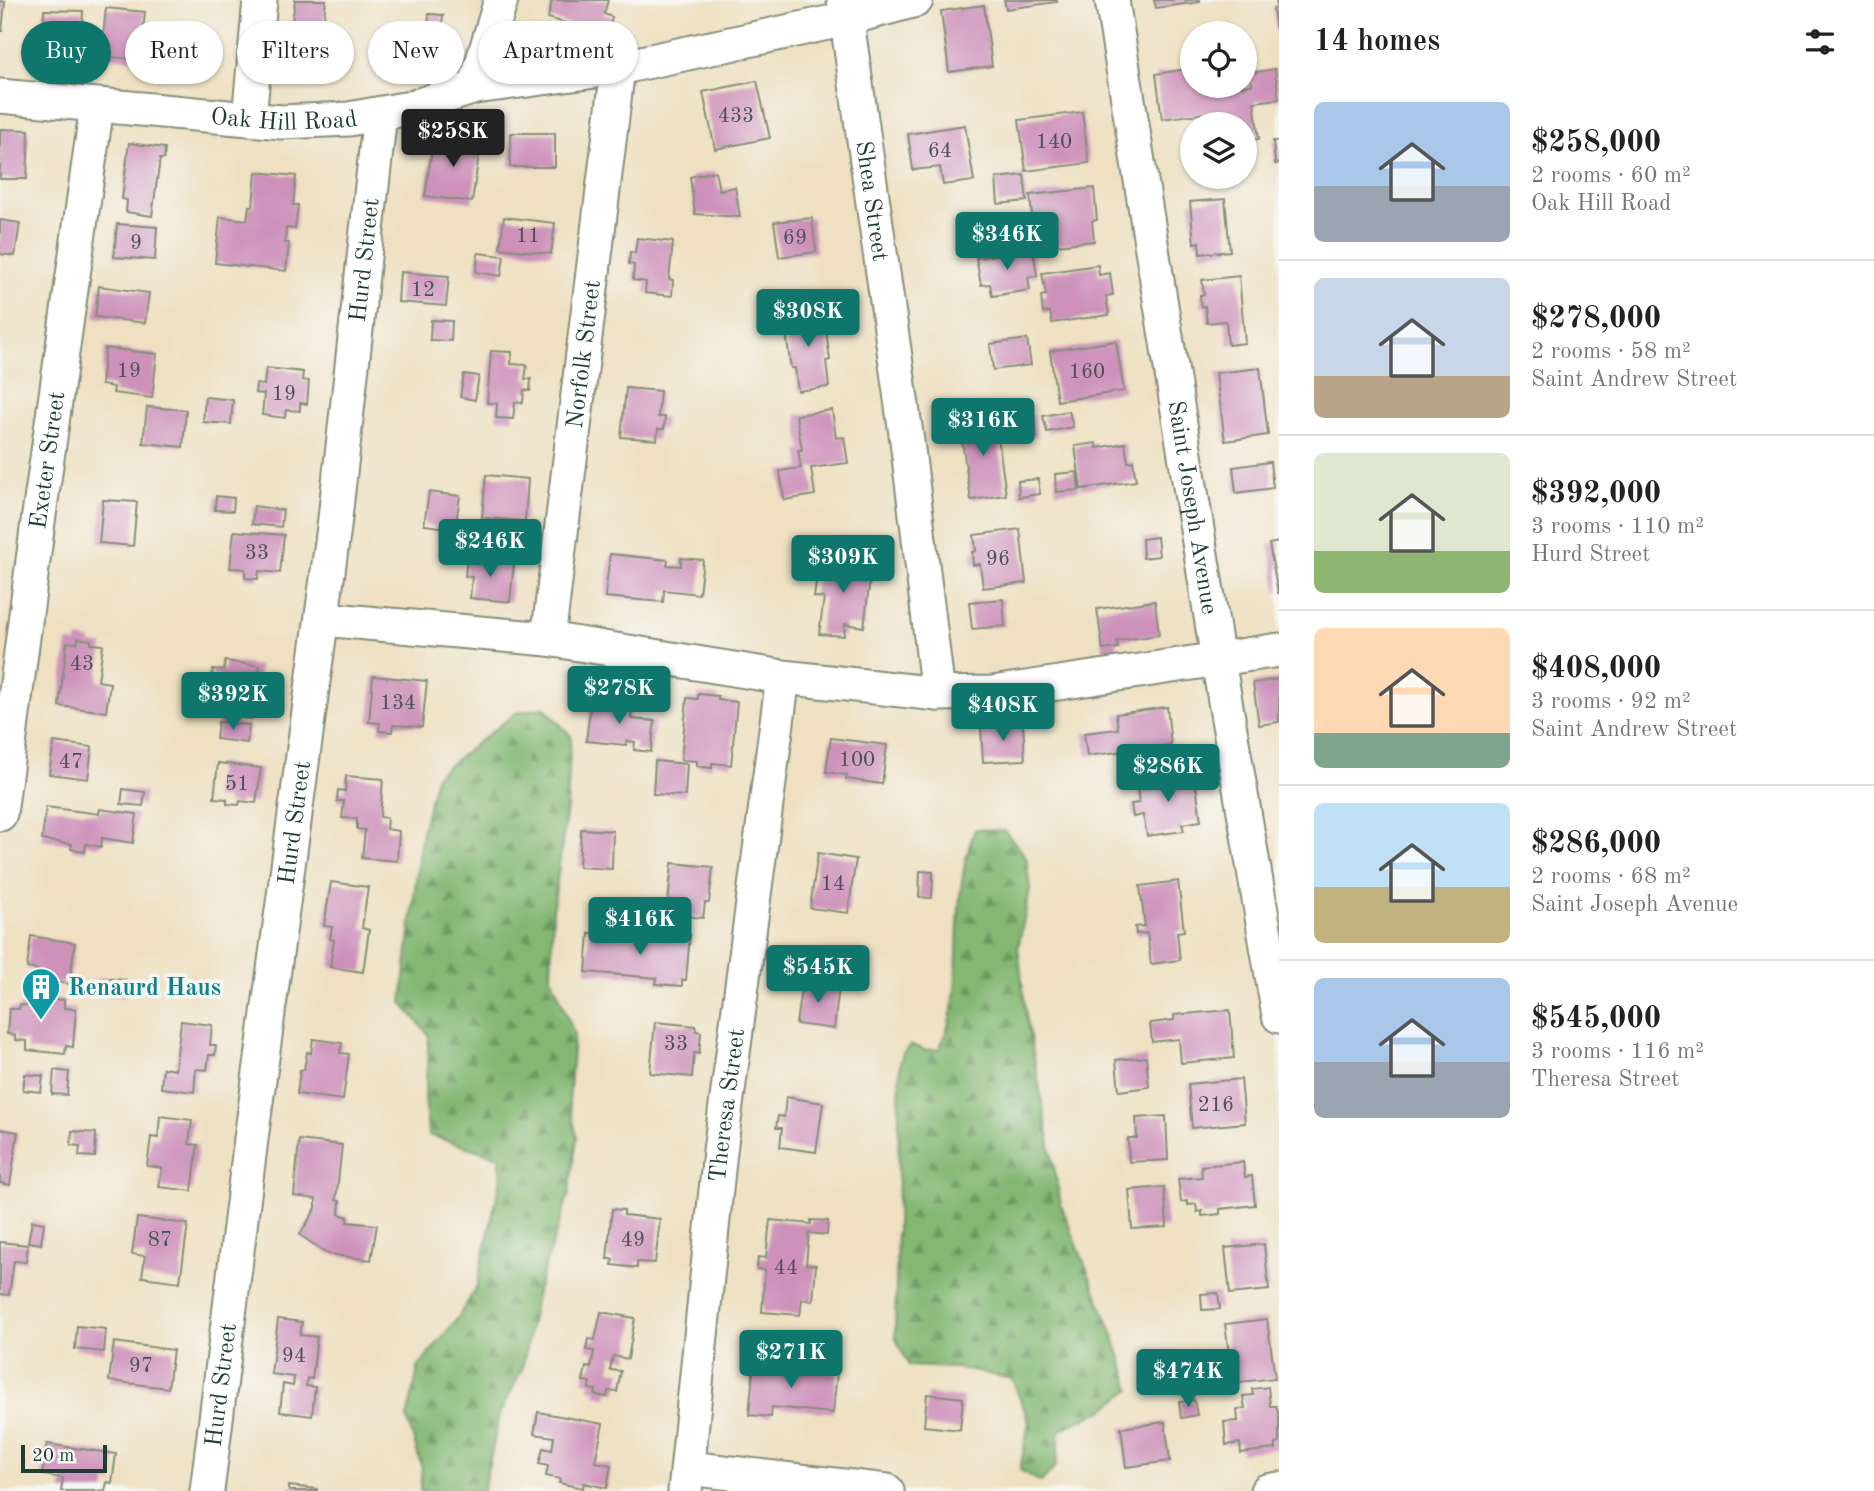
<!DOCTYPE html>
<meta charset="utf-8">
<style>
:root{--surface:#fff;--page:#f2f2f2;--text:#222;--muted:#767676;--line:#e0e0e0;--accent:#0f766e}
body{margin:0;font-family:"Old Standard TT",serif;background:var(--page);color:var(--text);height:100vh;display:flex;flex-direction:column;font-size:26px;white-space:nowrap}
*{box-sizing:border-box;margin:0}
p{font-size:23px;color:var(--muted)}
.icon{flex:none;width:38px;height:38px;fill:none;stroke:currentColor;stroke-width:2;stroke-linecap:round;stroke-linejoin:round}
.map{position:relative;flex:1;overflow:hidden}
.side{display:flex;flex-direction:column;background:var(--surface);width:595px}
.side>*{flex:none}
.hud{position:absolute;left:21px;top:21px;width:665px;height:63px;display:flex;gap:14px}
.controls{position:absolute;left:1180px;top:21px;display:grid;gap:14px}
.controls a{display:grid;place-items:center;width:77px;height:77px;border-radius:50%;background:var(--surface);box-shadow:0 2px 5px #0004;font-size:35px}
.scale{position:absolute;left:21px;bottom:18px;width:86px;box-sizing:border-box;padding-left:7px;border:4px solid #1f3d34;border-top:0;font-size:19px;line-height:24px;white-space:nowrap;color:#1f3d34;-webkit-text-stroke:5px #f6f6f2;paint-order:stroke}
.price{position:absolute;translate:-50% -60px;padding:0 16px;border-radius:7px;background:var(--accent);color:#fff;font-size:23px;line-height:46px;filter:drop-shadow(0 2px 4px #0008)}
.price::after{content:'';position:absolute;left:50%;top:42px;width:21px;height:16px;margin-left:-10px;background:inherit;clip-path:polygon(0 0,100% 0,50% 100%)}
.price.on{background:#222;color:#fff}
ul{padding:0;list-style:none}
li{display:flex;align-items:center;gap:21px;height:175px;padding:0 35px}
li+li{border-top:2px solid var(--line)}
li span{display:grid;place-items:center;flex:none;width:196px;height:140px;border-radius:10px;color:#555}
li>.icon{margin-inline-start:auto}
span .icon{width:84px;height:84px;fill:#fffc;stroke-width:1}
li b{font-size:30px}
h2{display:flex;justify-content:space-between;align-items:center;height:84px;padding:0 35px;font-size:30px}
.tag{padding:0 24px;border-radius:32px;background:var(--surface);box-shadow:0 2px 5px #0004;font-size:24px;line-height:63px}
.tag.on{background:var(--accent);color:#fff}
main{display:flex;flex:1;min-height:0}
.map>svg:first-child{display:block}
.forest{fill:url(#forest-firs);stroke:#517a53;stroke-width:2}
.building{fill:#cd91ba}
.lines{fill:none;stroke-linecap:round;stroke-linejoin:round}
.minor-casing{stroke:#868e7a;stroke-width:37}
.minor{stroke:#fff;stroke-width:33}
.labels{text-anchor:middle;stroke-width:7;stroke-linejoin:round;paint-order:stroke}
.number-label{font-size:21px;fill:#4a5256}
.street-label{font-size:24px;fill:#1f3d34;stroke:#f6f6f2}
.culture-label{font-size:24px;font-weight:bold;fill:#0d838f;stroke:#f6f6f2;text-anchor:start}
</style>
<main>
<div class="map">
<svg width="1279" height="1491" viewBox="0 0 1279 1491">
<defs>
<pattern id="forest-firs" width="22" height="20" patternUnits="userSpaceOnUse" patternTransform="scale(1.75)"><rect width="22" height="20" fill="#83b772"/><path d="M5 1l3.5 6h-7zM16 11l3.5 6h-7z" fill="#6b965e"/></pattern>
</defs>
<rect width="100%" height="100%" fill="#f6f6f2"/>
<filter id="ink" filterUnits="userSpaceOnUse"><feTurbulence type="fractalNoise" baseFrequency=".0143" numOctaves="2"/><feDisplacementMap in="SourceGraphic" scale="14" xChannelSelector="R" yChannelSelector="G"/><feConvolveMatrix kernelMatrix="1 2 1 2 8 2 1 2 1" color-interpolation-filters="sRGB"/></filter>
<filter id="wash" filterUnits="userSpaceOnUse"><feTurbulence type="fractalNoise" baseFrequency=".00686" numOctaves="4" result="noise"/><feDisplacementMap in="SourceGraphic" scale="28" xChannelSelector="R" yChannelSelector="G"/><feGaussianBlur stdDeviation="1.57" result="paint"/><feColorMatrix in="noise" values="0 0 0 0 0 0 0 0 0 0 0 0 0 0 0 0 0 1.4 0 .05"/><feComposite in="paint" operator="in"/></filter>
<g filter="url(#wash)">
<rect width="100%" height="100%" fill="#eee0c1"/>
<path class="forest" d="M544 707 571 736 567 807 553 910 551 976 574 1033 569 1103 577 1137 569 1193 537 1291 522 1370 500 1413 483 1491H420L422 1468 407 1418 419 1366 457 1319 476 1288 500 1183V1157L428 1135 425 1095 429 1035 402 1003 421 836 436 775 516 713Z
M975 829 1005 831 1026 857 1030 889 1018 948 1026 1014 1061 1205 1114 1337 1131 1389 1105 1409 1060 1430 1056 1466 1041 1482 1020 1470 1029 1421 1012 1379 957 1368 909 1366 895 1337 900 1063 903 1053 912 1045 924 1050 939 1049C961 1007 955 955 959 909 961 881 965 855 975 829Z"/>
<g id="blocks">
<path class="building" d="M295 0H326L322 35 291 32Z
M552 0H608L604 14 612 17 609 30 601 28 600 33 548 18Z
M1004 0H1057V2L1006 9Z
M1154 0H1200V2L1156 8Z
M1276 0H1279V30H1276L1273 9 1277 8Z
M0 1 5 2 2 31H0Z
M984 5 992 66 949 72 941 11Z
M106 8 145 12 140 60 101 56Z
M44 10 83 11 82 49 43 48Z
M429 14 443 15 442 28H446L443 74 384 70 388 24 428 27Z
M1192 68V86L1235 87 1252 85 1250 73 1275 69 1279 99 1254 102 1259 139 1244 141V124H1224L1222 111 1162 119 1156 74Z
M757 81 770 138 715 149 703 92Z
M1082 112 1089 163 1026 171 1019 120Z
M965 125 974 181 943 185 940 167 913 170 908 134Z
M0 129 29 130 27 179H0Z
M511 133H555V167H510Z
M443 134 470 138 469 146 480 148 472 202 425 196 433 141 442 142Z
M1273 141H1279V163L1275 164Z
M129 143 165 148 164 159H160L152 216 126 212 127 200 122 199Z
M715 171 719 190 735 187 740 217 695 214 690 177Z
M256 172 296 176 293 205H298L295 229 286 228 285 243H289L286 271 215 263 220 217 247 220 249 206H253Z
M1024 175 1027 201 998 204 996 178Z
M1094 188 1097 220 1092 221 1094 241 1038 247 1036 233 1027 234 1026 217 1032 216 1030 195Z
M1225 199 1230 251 1200 254 1199 242 1194 243 1190 202Z
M504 217 555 223 551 254 500 248Z
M812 218 816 252 779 257 774 222Z
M0 220 20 223 15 256 0 254Z
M117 224 157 227 155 260 114 257Z
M637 238 673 242 669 279 673 280 672 296 645 293 646 282 633 280 634 265 629 264 630 252 635 253Z
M1033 250 1037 276 1028 277 1030 290 992 296 990 284 981 285 976 258Z
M478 253 504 256 501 276 476 272Z
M1098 265 1099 275 1110 273 1113 295 1106 296 1109 315 1052 323 1050 312 1043 313 1041 296 1046 295 1042 273Z
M400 272 449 276 446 306 398 302Z
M1239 276 1245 343 1228 345 1226 321 1207 323 1205 306 1201 307 1200 295H1204L1202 280Z
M99 286 149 293 145 323 95 317Z
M823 310 830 360 826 361 829 387 798 391 795 368H791L786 333 781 334 780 324 786 323 785 315Z
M431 320 452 321 451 341 430 340Z
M1027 339 1031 365 993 370 990 344Z
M1116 341 1124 391 1057 401 1050 351Z
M105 348 157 354 152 398 113 393 114 387 101 385Z
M491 351 512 352 511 364 527 365 525 379H531L530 391 524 390 523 403 515 402 513 419 496 418 497 403H487Z
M266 368 303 372 302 380 309 381 307 404 300 403V411L286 410 285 418 262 415 264 394 255 393 256 384 264 385Z
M1260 368 1268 435 1225 441 1216 373Z
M464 374 479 376 475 400 460 397Z
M626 388 660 391 658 417H665L664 429H658L657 440 621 437Z
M205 397 233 400 231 424 203 422Z
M147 407 186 410 183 447 143 443Z
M832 410 836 438 844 437 848 463 811 468 815 495 784 500 780 471 801 468 798 450H802L796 415Z
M1069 411 1073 427 1047 432 1043 416Z
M995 415 1006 495 971 500 962 441 967 440 963 419Z
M1034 415 1037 437 1020 440 1016 418Z
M1096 443 1097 448 1125 443 1128 462 1133 461 1136 481 1081 489 1075 446Z
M1270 462 1273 488 1236 493 1233 467Z
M1077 472 1079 490 1056 492 1055 474Z
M486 475 528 479 525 521 482 518Z
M1038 479 1040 494 1019 497 1018 481Z
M429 492 460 496 455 529 424 525Z
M216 496 234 498 233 511 215 510Z
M103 500 137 502 133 546 99 543Z
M254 506 283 510 281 527 252 524Z
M1020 529 1026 583 983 588 980 564 973 565 972 552 976 551 974 535Z
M234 531 284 535 280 573 259 571 258 579 245 578V569L230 568Z
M1157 537 1159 556 1143 558 1142 539Z
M1279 542V593H1278L1269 544Z
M610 554 668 560 667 565 681 566V558L703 560 699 594 664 590 663 602 605 597Z
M467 557 514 562 510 602 470 598 472 577 465 576Z
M830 558 872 563 864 627 845 624 844 636 819 634 824 598 814 597 817 575 827 576Z
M1003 599 1005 626 972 629 969 602Z
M1155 601 1159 635 1117 641 1118 648 1103 650 1097 609Z
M78 638 91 640V644L103 645 98 681 110 683 106 712 59 706 67 642 77 643Z
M225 661 260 666 257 683 262 684 261 691H255L251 719 223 716 225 702H219L220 690 207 688 209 680 221 681V677L212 675 213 669 224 670Z
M373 676 427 681 422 727 393 725 392 732 379 731 380 723 369 722Z
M1279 679V722L1259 725 1253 683Z
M698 694 718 696V700L737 702 731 765 712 763V768L697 766V761L681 760 687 698 698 699Z
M606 698 616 699 615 703 632 705 631 719 655 721 651 752 634 750 635 742 626 741V745L586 741 591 701 605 702Z
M1167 707 1171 745 1087 756 1084 733 1118 729 1116 714Z
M218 722 249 725 247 743 216 739Z
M1023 723 1025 760 983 762 981 726Z
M831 738 887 745 882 784 846 779 847 775 826 772Z
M54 742 92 747 88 779 49 774Z
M1161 753 1162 770 1134 773 1132 756Z
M655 761 687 764 685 796 653 794Z
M218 763 261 768 256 803 240 801 239 805 227 804V799L214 798Z
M1185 773 1186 779 1195 778 1201 821 1182 824 1184 831 1147 836 1143 815 1133 817 1131 804 1139 803 1137 786 1152 784 1151 777Z
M346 776 383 779 380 817 387 818 386 829 399 831 397 861 362 858 365 830 357 829V819L342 818 344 801H337L338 790 345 791Z
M123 789 145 792 143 806 121 804Z
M46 807 99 814 100 809 137 814 133 843 102 838 101 847 86 844 85 852 71 849 72 844 42 840Z
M581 829 613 831 612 869 579 867Z
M818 853 856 859 848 913 810 908Z
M672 863 713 867 709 903H705L703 918 667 914Z
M920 871 933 872 932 898 919 897Z
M1178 881 1184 931 1177 932 1180 960 1151 964 1147 933 1136 934 1135 927 1145 926 1140 886Z
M331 882 368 887 362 928 369 930 363 972 330 967 334 940 330 939 332 927 324 926Z
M589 933 664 939 665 933 690 935 686 980H682V986L656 984 657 978 586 972Z
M31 936 75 943 69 984 37 979 38 970 27 968Z
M100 978 126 980 125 997 99 995Z
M802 982 839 986 834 1029 796 1024Z
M33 997 64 1000V1008L76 1009 73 1047 66 1046 65 1054 27 1050V1041L15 1040V1035L7 1034 9 1009H19L20 1005 32 1006Z
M1230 1010 1234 1058 1181 1063 1179 1039 1152 1042 1150 1023 1174 1020V1015Z
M181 1021 212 1025 210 1045H216L215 1055H209L207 1070 196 1069 194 1092 161 1088 163 1068 175 1070Z
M655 1022 696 1026V1031L701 1032 699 1054 694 1053 692 1077 650 1073Z
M313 1039 342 1043 340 1053 349 1054 343 1100 297 1094 300 1070H304L307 1052 311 1053Z
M1146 1057 1149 1087 1119 1091 1116 1060Z
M54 1070 69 1072 67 1095 52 1094Z
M25 1074 43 1076 41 1092 23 1090Z
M1241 1079 1245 1123 1192 1128 1188 1084Z
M786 1097 823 1103 816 1152 780 1147 782 1128H776L778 1116 784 1117Z
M160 1116 192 1120 189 1144 198 1145 192 1191 159 1187 162 1168 147 1166 151 1137 158 1138Z
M1166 1116 1168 1160 1129 1162 1128 1138H1137L1136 1118Z
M0 1129 18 1132 10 1185 0 1183Z
M72 1131 96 1133 95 1157 79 1156 80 1146 71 1145Z
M299 1140 342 1145 336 1200 340 1201 339 1214 348 1217 347 1222 377 1225 371 1260 328 1254 300 1235 316 1208V1199L294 1196Z
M1243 1162 1245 1177 1252 1176 1255 1205 1220 1209V1214L1202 1216V1211L1197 1212 1196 1204 1188 1205V1201L1181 1202 1178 1179 1202 1177 1201 1166Z
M1164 1187 1167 1227 1132 1229 1129 1190Z
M612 1209 624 1210V1215L660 1219 655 1263 637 1262V1268L612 1265 613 1259H607Z
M137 1218 188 1224 180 1282 142 1277 145 1256 132 1254Z
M770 1220 811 1224V1220L828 1221 827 1235 809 1233 806 1264 816 1265 813 1301 802 1299 800 1315 762 1312 765 1270 757 1269 758 1257 766 1258Z
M32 1221 44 1223 41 1244 28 1242Z
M0 1242 28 1245 26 1262 14 1261 9 1295 0 1294Z
M1264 1244 1269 1290 1230 1294 1225 1248Z
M1218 1293 1220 1309 1202 1310 1201 1294Z
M601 1312 635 1318 628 1359 613 1356 610 1370 621 1371 617 1392 608 1391 607 1397 595 1395 596 1390 589 1389 590 1382 583 1381 586 1367 591 1368 594 1351 586 1350 588 1339 595 1340Z
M278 1319 302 1322 300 1335 317 1337 312 1379 307 1378 306 1386 315 1387 312 1416 280 1412 283 1384 293 1386 294 1377 271 1374Z
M1267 1319 1275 1378 1233 1383 1225 1324Z
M77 1326 106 1329 104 1352 75 1349Z
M114 1342 173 1350 168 1388 109 1381Z
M754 1363 837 1373 833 1413 772 1407 771 1417 749 1415Z
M1268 1387 1270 1406H1276L1279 1416V1443L1275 1444 1276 1449 1241 1453 1240 1443 1226 1445 1224 1422 1238 1421 1237 1409 1245 1408 1243 1396 1253 1395 1252 1389Z
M927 1394 963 1398 960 1430 924 1426Z
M1194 1400 1197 1415 1181 1418 1179 1402Z
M538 1412 603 1424 595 1462 611 1465 607 1488 584 1483 583 1488 559 1483 560 1479 546 1476 548 1466 539 1464 543 1448 552 1450 554 1437 534 1434Z
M1165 1422 1170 1461 1126 1467 1121 1428Z
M47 1444 116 1454 112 1483 107 1482 105 1491H61L63 1478 42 1475Z
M289 1486 317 1489V1491H289Z"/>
</g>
</g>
<g filter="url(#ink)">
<use href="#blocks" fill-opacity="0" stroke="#868e7a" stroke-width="2"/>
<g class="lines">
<g class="minor-casing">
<g id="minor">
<path id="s1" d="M844 0 907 441 938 694"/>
<path id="s2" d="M1112 0 1218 660 1279 1016"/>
<path d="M475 87 501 0"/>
<path id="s3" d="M0 96 281 122 349 119 410 108 475 87 618 68 837 21 916 0"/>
<path d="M249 119 260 0"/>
<path d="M322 619 548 639 783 677 938 694 992 693 1279 650"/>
<path id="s4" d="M548 639 618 68"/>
<path id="s5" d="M0 814 38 522 97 106"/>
<path d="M688 1468 887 1491"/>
<path id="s6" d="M207 1491 251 1139 334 527 380 114"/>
<path id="s7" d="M685 1491 720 1151 783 677"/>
<path d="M1267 1491 1279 1489"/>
</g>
</g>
<use href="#minor" class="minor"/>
</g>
</g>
<defs>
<g id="building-pin" transform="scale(2.0125)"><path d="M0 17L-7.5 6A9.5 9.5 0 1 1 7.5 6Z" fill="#0f9aa8" stroke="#f6f6f2"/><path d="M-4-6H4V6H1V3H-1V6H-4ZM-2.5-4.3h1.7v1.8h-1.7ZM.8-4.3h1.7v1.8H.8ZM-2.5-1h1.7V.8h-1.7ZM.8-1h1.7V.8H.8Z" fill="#fff"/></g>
</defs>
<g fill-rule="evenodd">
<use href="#building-pin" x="41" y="987"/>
</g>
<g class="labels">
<g class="number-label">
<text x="736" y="122">433</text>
<text x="1054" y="148">140</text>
<text x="940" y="157">64</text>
<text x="528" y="242">11</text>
<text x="795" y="244">69</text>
<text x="136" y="249">9</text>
<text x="423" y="296">12</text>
<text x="129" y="377">19</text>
<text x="1087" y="378">160</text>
<text x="284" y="400">19</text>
<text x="257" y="559">33</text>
<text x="998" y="565">96</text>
<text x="82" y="670">43</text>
<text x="398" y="709">134</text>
<text x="857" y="766">100</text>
<text x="71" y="768">47</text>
<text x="237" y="790">51</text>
<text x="833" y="890">14</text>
<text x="676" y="1050">33</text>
<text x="1216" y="1111">216</text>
<text x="160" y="1246">87</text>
<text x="633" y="1246">49</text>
<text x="786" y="1274">44</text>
<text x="294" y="1362">94</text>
<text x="141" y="1372">97</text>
</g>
<g class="street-label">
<text dy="8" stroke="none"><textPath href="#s3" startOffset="285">Oak Hill Road</textPath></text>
<text dy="8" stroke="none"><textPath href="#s1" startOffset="203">Shea Street</textPath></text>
<text dy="8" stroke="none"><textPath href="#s6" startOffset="1241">Hurd Street</textPath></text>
<text dy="8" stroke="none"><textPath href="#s4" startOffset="287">Norfolk Street</textPath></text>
<text dy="8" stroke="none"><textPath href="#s5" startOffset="357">Exeter Street</textPath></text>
<text dy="8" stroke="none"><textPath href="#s2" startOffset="514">Saint Joseph Avenue</textPath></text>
<text dy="8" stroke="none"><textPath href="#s6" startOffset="674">Hurd Street</textPath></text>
<text dy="8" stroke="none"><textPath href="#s7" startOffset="388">Theresa Street</textPath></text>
<text dy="8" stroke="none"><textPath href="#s6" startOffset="107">Hurd Street</textPath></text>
</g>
<g class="culture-label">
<text x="68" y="995">Renaurd Haus</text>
</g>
</g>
</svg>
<div class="controls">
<a><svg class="icon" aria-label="locate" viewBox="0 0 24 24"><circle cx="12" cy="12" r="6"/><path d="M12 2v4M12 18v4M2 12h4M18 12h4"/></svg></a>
<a><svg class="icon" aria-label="layers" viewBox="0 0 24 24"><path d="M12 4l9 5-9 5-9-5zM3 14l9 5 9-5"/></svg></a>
</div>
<div class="scale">20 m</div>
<b class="price on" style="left:453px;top:169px">$258K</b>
<b class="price" style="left:1007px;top:272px">$346K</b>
<b class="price" style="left:808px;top:349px">$308K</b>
<b class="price" style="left:983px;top:458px">$316K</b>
<b class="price" style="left:490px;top:579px">$246K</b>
<b class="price" style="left:843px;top:595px">$309K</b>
<b class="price" style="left:619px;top:726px">$278K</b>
<b class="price" style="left:233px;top:732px">$392K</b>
<b class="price" style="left:1003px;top:743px">$408K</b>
<b class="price" style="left:1168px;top:804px">$286K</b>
<b class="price" style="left:640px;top:957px">$416K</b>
<b class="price" style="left:818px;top:1005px">$545K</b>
<b class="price" style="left:791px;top:1390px">$271K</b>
<b class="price" style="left:1188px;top:1409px">$474K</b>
<div class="hud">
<a class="tag on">Buy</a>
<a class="tag">Rent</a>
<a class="tag">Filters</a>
<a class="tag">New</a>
<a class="tag">Apartment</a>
</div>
</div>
<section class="side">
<h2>14 homes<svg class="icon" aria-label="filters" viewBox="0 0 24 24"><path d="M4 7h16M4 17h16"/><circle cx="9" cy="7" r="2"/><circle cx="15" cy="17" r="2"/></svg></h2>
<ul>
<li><span style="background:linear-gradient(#a9c7e8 60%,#9aa5b1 0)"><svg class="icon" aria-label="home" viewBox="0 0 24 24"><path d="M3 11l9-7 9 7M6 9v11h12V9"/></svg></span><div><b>$258,000</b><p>2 rooms · 60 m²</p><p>Oak Hill Road</p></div></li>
<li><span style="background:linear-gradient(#c9d6e8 70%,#b9a48a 0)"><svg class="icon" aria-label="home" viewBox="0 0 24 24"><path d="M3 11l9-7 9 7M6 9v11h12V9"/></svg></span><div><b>$278,000</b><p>2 rooms · 58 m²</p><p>Saint Andrew Street</p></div></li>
<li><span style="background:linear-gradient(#dfe7d0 70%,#8fb573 0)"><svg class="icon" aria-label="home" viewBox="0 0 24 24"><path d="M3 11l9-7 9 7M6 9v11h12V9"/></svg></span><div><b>$392,000</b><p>3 rooms · 110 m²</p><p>Hurd Street</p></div></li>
<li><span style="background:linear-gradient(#ffd9b3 75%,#7fa58c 0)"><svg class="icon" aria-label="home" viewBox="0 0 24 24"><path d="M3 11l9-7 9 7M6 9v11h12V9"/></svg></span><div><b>$408,000</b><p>3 rooms · 92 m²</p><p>Saint Andrew Street</p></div></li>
<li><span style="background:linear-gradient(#bfe0f5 60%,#c2b280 0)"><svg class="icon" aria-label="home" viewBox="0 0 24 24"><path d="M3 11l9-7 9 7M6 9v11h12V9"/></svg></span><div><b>$286,000</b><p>2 rooms · 68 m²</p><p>Saint Joseph Avenue</p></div></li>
<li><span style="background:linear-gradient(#a9c7e8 60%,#9aa5b1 0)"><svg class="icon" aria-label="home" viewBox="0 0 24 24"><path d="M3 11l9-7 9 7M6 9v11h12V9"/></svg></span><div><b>$545,000</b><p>3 rooms · 116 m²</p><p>Theresa Street</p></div></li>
</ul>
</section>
</main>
